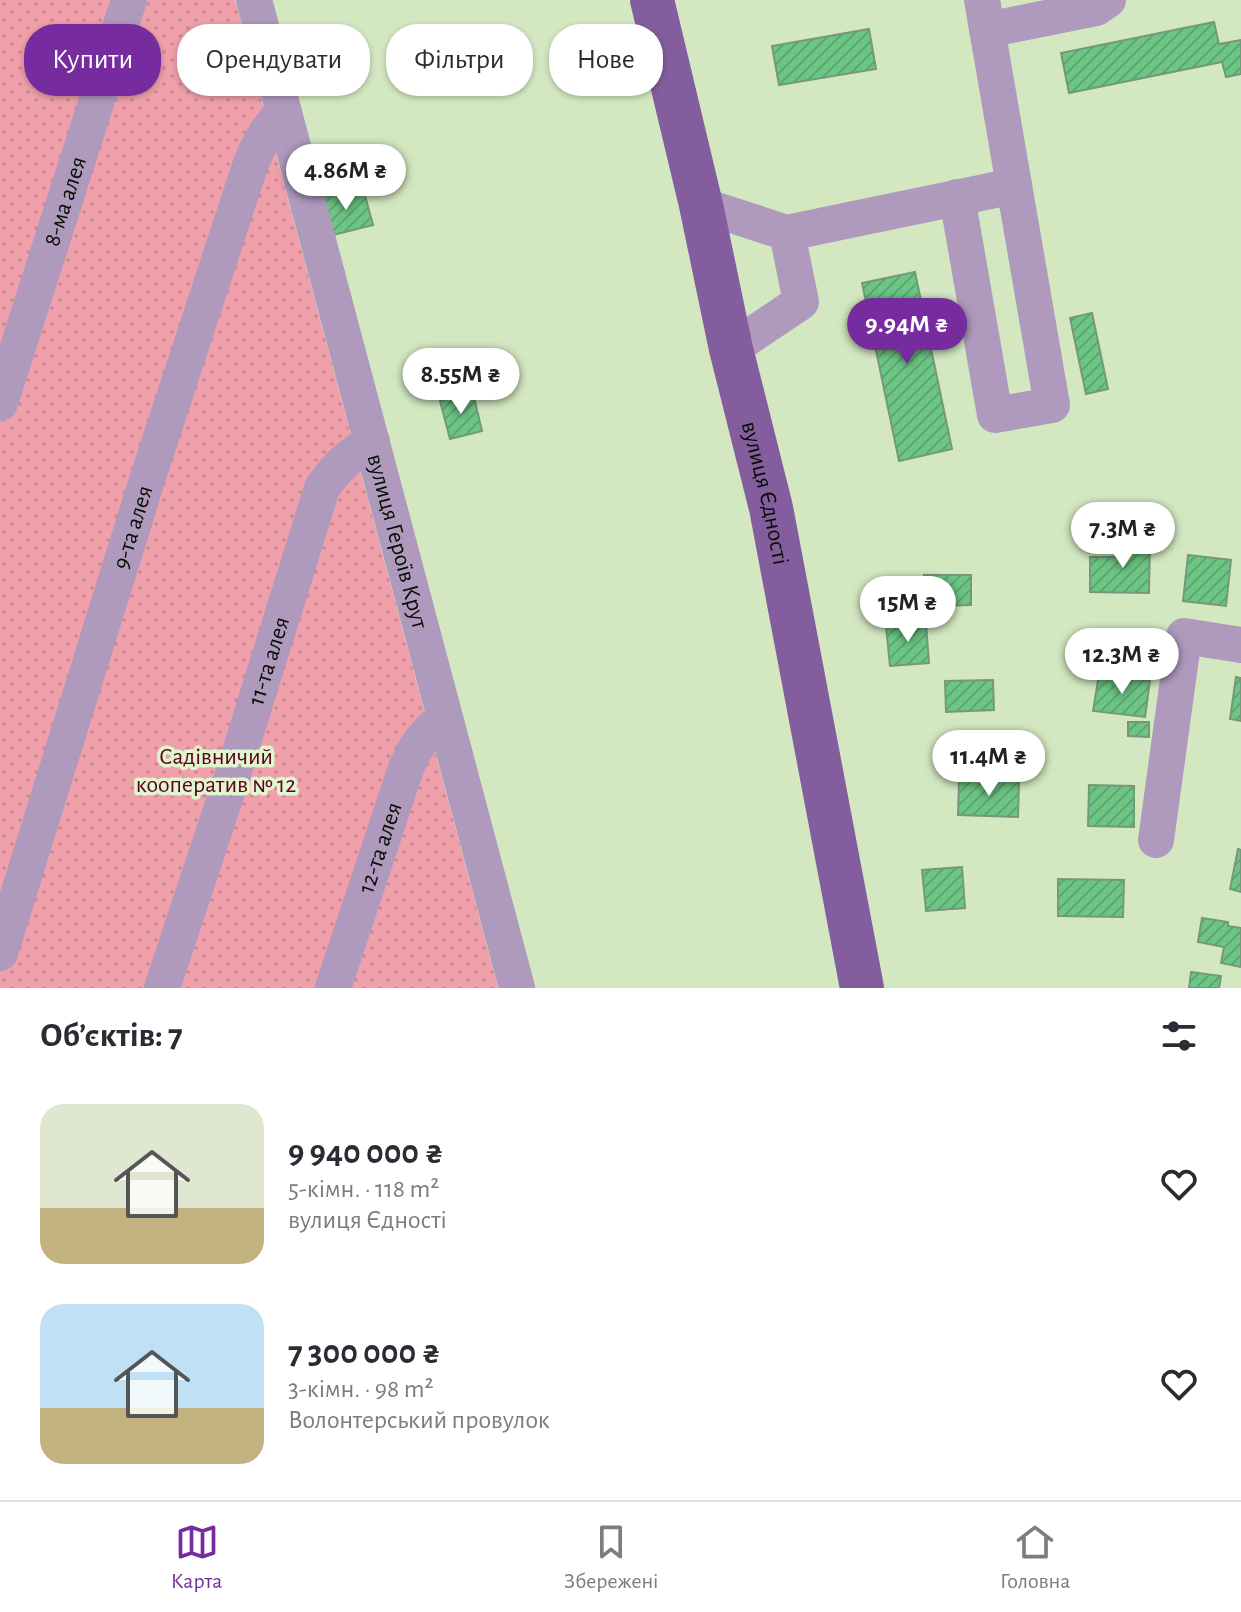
<!DOCTYPE html>
<html lang="uk">
<meta charset="utf-8">
<style>
:root{--surface:#fff;--page:#f2f2f3;--text:#2b2b33;--muted:#7c7c81;--line:#e1e1e2;--accent:#762c9e}
body{margin:0;font-family:"Alegreya Sans",sans-serif;background:var(--page);color:var(--text);height:100vh;display:flex;flex-direction:column;font-size:30px;white-space:nowrap}
*{box-sizing:border-box;margin:0}
p{font-size:26px;color:var(--muted)}
.icon{flex:none;width:44px;height:44px;fill:none;stroke:currentColor;stroke-width:2;stroke-linecap:round;stroke-linejoin:round}
.map{position:relative;height:988px;overflow:hidden}
.details{display:flex;flex-direction:column;background:var(--surface);flex:1}
.details>*{flex:none}
.hud{position:absolute;left:24px;top:24px;width:800px;height:72px;display:flex;gap:16px}
.price{position:absolute;translate:-50% -68px;padding:0 18px;border-radius:28px;background:#fff;color:#222;font-size:26px;line-height:52px;filter:drop-shadow(0 2px 4px #0008)}
.price::after{content:'';position:absolute;left:50%;top:48px;width:24px;height:18px;margin-left:-12px;background:inherit;clip-path:polygon(0 0,100% 0,50% 100%)}
.price.on{background:var(--accent);color:#fff}
ul{padding:0;list-style:none}
li{display:flex;align-items:center;gap:24px;height:200px;padding:0 40px}
li span{display:grid;place-items:center;flex:none;width:224px;height:160px;border-radius:24px;color:#555}
li>.icon{margin-inline-start:auto}
span .icon{width:96px;height:96px;fill:#fffc;stroke-width:1}
li b{font-size:34px}
h2{display:flex;justify-content:space-between;align-items:center;height:96px;padding:0 40px;font-size:34px}
.chip{padding:0 28px;border-radius:32px;background:var(--surface);box-shadow:0 2px 6px #0004;font-size:28px;line-height:72px}
.chip.on{background:var(--accent);color:#fff}
.menu{display:flex;justify-content:space-around;align-items:center;height:112px;border-top:2px solid var(--line);background:var(--surface);font-size:22px;color:var(--muted)}
.menu a{display:grid;justify-items:center;gap:4px}
.menu .on{color:var(--accent)}
.map>svg:first-child{display:block}
.grass{fill:url(#grass-dots)}
.building{fill:url(#building-hatch);stroke:#75987c;stroke-width:2}
.lines{fill:none;stroke-linecap:round;stroke-linejoin:round}
.minor{stroke:#af9abe;stroke-width:36}
.major{stroke:#845d9e;stroke-width:44}
.labels{text-anchor:middle;stroke-width:7;stroke-linejoin:round;paint-order:stroke}
.street-label{font-size:24px;fill:#070e03;stroke:#e0f6ce}
.park-label{font-size:24px;fill:#5f0020;stroke:#e0f6ce}
</style>
<div class="map">
<svg width="1241" height="988" viewBox="0 0 1241 988">
<defs>
<pattern id="grass-dots" width="8" height="8" patternUnits="userSpaceOnUse" patternTransform="scale(2)"><rect width="8" height="8" fill="#efa0aa"/><path d="M2 2h.1M6 6h.1" fill="none" stroke="#cb8991" stroke-width="1.8" stroke-linecap="round"/></pattern>
<pattern id="building-hatch" width="6" height="6" patternUnits="userSpaceOnUse" patternTransform="scale(2)"><rect width="6" height="6" fill="#6cc584"/><path d="M-1 1l2-2M0 6l6-6M5 7l2-2" fill="none" stroke="#5ca870"/></pattern>
</defs>
<rect width="100%" height="100%" fill="#d3e8c1"/>
<path class="grass" d="M0 0H235L498 988H0Z"/>
<path class="building" d="M1214 22 1219 44 1241 40V74L1226 77 1222 62 1069 93 1061 53Z
M869 29 876 69 779 85 772 46Z
M315 47 324 88 281 97 273 56Z
M363 188 373 225 329 236 320 198Z
M915 272 952 449 899 461 862 283Z
M1092 313 1108 389 1086 394 1070 318Z
M473 393 482 431 450 439 440 401Z
M1128 538H1150L1149 593 1090 592V557H1128Z
M1188 555 1231 560 1226 606 1183 601Z
M924 575H971V605L925 606Z
M926 623 929 663 890 666 886 626Z
M1130 634 1156 635 1155 653 1129 652Z
M1099 674 1150 681 1145 717 1093 711Z
M1236 677 1241 678V721L1230 719Z
M993 680 994 710 946 712 945 681Z
M1128 722H1149V737L1128 736Z
M959 780 1019 781 1018 817 958 815Z
M1089 785 1134 786V827L1088 826Z
M1238 849 1241 850V892L1230 889Z
M962 867 965 908 926 911 922 870Z
M1058 879 1124 880 1123 917 1058 916Z
M1202 918 1228 922V926L1241 928V967L1221 963 1224 947 1198 942Z
M1191 972 1221 976 1219 988H1189Z"/>
<g class="lines">
<g class="minor">
<path id="s1" d="M254 0 517 988"/>
<path d="M987 30 1096 8 1108 0"/>
<path d="M957 197 995 415 1052 405 982 0"/>
<path d="M701 205 787 233 801 302 731 349"/>
<path d="M787 233 1014 186"/>
<path id="s2" d="M0 403 129 0"/>
<path d="M1156 840 1184 636 1241 645"/>
<path id="s3" d="M0 953 148 477 251 163C260 143 267 127 284 112"/>
<path id="s4" d="M162 988 234 771 322 488C336 468 350 454 372 442"/>
<path id="s5" d="M333 988 406 768C415 746 426 732 445 718"/>
</g>
<path class="major" id="s6" d="M652 0 701 205 731 349 771 508 862 988"/>
</g>
<g class="labels">
<g class="street-label">
<text dy="8" stroke="none"><textPath href="#s2" startOffset="212">8-ма алея</textPath></text>
<text dy="8" stroke="none"><textPath href="#s6" startOffset="506">вулиця Єдності</textPath></text>
<text dy="8" stroke="none"><textPath href="#s3" startOffset="446">9-та алея</textPath></text>
<text dy="8" stroke="none"><textPath href="#s1" startOffset="560">вулиця Героїв Крут</textPath></text>
<text dy="8" stroke="none"><textPath href="#s4" startOffset="344">11-та алея</textPath></text>
<text dy="8" stroke="none"><textPath href="#s5" startOffset="148">12-та алея</textPath></text>
</g>
<g class="park-label">
<text x="216" y="764">Садівничий<tspan x="216" dy="28">кооператив № 12</tspan></text>
</g>
</g>
</svg>
<b class="price" style="left:346px;top:212px">4.86M ₴</b>
<b class="price on" style="left:907px;top:366px">9.94M ₴</b>
<b class="price" style="left:461px;top:416px">8.55M ₴</b>
<b class="price" style="left:1123px;top:570px">7.3M ₴</b>
<b class="price" style="left:908px;top:644px">15M ₴</b>
<b class="price" style="left:1122px;top:696px">12.3M ₴</b>
<b class="price" style="left:989px;top:798px">11.4M ₴</b>
<div class="hud">
<a class="chip on">Купити</a>
<a class="chip">Орендувати</a>
<a class="chip">Фільтри</a>
<a class="chip">Нове</a>
</div>
</div>
<section class="details">
<h2>Об’єктів: 7<svg class="icon" aria-label="filters" viewBox="0 0 24 24"><path d="M4 7h16M4 17h16"/><circle cx="9" cy="7" r="2"/><circle cx="15" cy="17" r="2"/></svg></h2>
<ul>
<li><span style="background:linear-gradient(#dfe7d0 65%,#c2b280 0)"><svg class="icon" aria-label="home" viewBox="0 0 24 24"><path d="M3 11l9-7 9 7M6 9v11h12V9"/></svg></span><div><b>9 940 000 ₴</b><p>5-кімн. · 118 m²</p><p>вулиця Єдності</p></div><svg class="icon" aria-label="heart" viewBox="0 0 24 24"><path d="M12 20l-8-8c-3-5 5-10 8-4 3-6 11-1 8 4z"/></svg></li>
<li><span style="background:linear-gradient(#bfe0f5 65%,#c2b280 0)"><svg class="icon" aria-label="home" viewBox="0 0 24 24"><path d="M3 11l9-7 9 7M6 9v11h12V9"/></svg></span><div><b>7 300 000 ₴</b><p>3-кімн. · 98 m²</p><p>Волонтерський провулок</p></div><svg class="icon" aria-label="heart" viewBox="0 0 24 24"><path d="M12 20l-8-8c-3-5 5-10 8-4 3-6 11-1 8 4z"/></svg></li>
</ul>
</section>
<nav class="menu">
<a class="on"><svg class="icon" aria-label="map" viewBox="0 0 24 24"><path d="M3 6l6-2 6 2 6-2v14l-6 2-6-2-6 2zM9 4v14M15 6v14"/></svg>Карта</a>
<a><svg class="icon" aria-label="saved" viewBox="0 0 24 24"><path d="M7 4h10v16l-5-4-5 4z"/></svg>Збережені</a>
<a><svg class="icon" aria-label="home" viewBox="0 0 24 24"><path d="M3 11l9-7 9 7M6 9v11h12V9"/></svg>Головна</a>
</nav>
